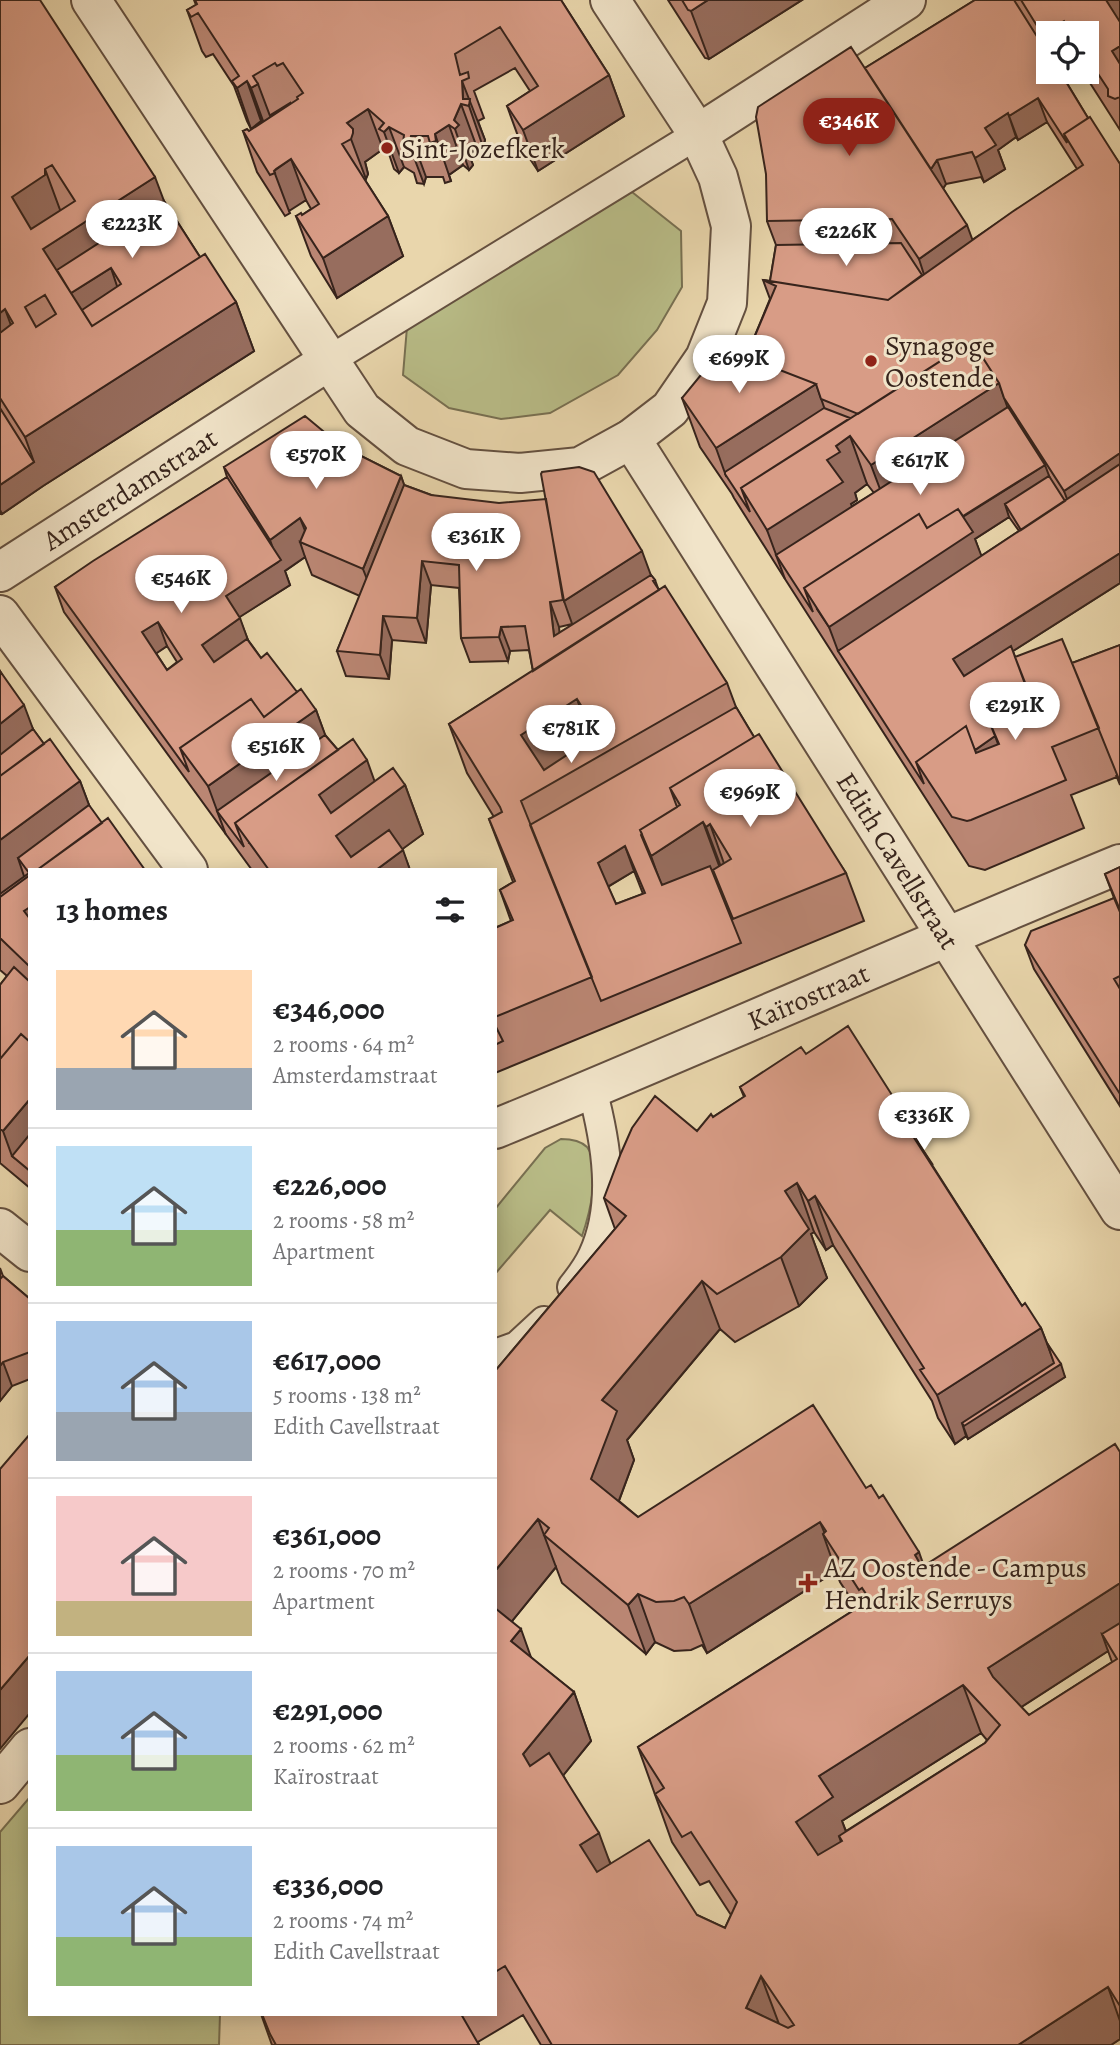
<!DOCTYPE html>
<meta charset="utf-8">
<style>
:root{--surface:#fff;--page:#f6f6f6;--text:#202124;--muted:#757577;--line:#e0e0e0;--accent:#8f2418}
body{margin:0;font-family:Alegreya,serif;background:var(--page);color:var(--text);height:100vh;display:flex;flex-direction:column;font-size:26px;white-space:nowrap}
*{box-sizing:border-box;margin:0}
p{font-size:23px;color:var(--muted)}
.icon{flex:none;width:38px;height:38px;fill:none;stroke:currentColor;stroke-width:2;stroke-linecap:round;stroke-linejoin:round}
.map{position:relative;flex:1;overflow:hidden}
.panel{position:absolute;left:28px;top:868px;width:469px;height:1148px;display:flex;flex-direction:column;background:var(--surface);border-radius:0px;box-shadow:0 4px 18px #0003}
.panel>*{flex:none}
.tools{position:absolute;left:1036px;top:21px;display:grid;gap:14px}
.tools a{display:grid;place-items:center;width:63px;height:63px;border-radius:0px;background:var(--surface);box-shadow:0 4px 18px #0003;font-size:35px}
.price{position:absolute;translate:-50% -60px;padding:0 16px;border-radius:24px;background:#fff;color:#222;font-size:23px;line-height:46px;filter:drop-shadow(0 2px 4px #0008)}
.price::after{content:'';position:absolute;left:50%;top:42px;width:21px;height:16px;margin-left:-10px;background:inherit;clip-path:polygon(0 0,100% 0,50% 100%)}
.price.on{background:var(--accent);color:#fff}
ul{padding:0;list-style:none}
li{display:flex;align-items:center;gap:21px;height:175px;padding:0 28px}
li+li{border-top:2px solid var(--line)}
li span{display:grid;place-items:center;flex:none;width:196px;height:140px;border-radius:0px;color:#555}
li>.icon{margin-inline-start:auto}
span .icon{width:84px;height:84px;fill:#fffc;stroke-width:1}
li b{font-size:30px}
h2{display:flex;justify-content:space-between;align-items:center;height:84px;padding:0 28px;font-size:30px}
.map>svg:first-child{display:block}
.green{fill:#b9bd88;stroke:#787052;stroke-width:2}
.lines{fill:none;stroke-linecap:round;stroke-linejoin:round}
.lane-casing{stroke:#645040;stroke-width:32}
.street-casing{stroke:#645040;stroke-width:42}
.lane{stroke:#f1e4c9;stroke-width:28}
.street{stroke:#f1e4c9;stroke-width:38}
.wall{fill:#ba8673;stroke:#37241c;stroke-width:2;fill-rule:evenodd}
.shaded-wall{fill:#976d5e;stroke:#37241c;stroke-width:2}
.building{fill:#d89c86;stroke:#37241c;stroke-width:2;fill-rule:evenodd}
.poi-dot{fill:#8f2418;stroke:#f1e4c9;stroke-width:2.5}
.labels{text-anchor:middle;stroke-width:6;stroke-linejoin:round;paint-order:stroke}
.poi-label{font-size:28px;fill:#37241c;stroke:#f1e4c9;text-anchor:start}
.street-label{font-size:28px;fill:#37241c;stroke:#f1e4c9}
</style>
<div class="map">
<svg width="1120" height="2045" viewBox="0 0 1120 2045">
<rect width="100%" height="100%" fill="#e9d6ac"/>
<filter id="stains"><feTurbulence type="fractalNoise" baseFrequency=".00286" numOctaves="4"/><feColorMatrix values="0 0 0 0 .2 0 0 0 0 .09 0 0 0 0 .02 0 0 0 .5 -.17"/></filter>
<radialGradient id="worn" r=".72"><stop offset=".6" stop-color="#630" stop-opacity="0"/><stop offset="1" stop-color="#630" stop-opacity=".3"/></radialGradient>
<path class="green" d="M632 192 681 231 682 287 657 330 618 375 550 413 501 419 449 408 403 375 407 327Z
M561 1139C570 1139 580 1140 587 1147 602 1166 589 1216 582 1236L550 1210 495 1274V1209L545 1148Z
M30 1797V2014H220L219 2045H0V1832Z"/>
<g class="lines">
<g class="lane-casing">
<path id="lane" d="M330 360 698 134
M572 1287C580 1277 588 1266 593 1255 617 1204 606 1142 592 1089
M495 1354 517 1346 544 1321"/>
</g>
<g class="street-casing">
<g id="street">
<path d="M91 0 362 410 407 446 466 469 520 473 580 467 631 439 670 409 705 358 727 303 731 226 718 177 698 134 610 0"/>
<path d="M698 134 906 0"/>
<path id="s1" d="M631 439 1120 1210"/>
<path id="s2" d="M0 572 330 360"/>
<path d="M0 615 188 870"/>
<path id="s3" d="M495 1129C705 1043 911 950 1120 864"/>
<path d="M0 1228 30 1252"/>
<path d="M0 1784 30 1748"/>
</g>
</g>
<use href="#lane" class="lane"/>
<use href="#street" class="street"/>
</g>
<path class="wall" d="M0 0 164 201 200 257 236 302 254 351 43 486 2 514H0Z
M194 0H561L609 75 624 116 538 171 522 147 507 106 530 91 515 68 474 91 484 118 478 121 485 140 483 147 476 145 470 157 473 165 469 170 463 165 449 175 451 181 445 183 443 177H426L424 184 417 183 414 173 404 167 399 173 394 169 389 154 383 149 365 162 368 174 365 180 388 216 403 256 337 298 311 256 296 216 302 215 311 209 306 200 290 209 289 211 290 213 285 216 257 172 243 131H249L262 123 261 121 251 129 247 121 234 86 213 54 206 57 202 51 187 10 196 5ZM290 103V104L270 117 269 116Z
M668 0H802L709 59 705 58Z
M975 0H1120V130L1083 72H1087V33H1048V72H1078L1065 80 1088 118 1120 164V583L1013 651 1015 657 1072 663 1120 645V785L1116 775 1117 777 1071 795 1084 828 985 870 969 866 785 579 734 498 732 494 700 447 682 398 746 357 770 299 763 280 770 281 776 245 767 221 865 68ZM1047 122 1077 169 972 240 943 188 946 184 981 177 984 182 1005 169 998 150 1016 137 1018 140ZM867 484 874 493 852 506 851 504 857 500 855 493ZM1009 517 1019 531 981 556 975 539Z
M341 446 401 476 404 485 651 575 655 580 658 588 727 683 736 707 754 737 846 873 864 921 495 1073V928L511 921 500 890 513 882 489 819 494 817 467 773 449 724 533 671 529 650 510 651 508 661 470 662 461 638 459 588 431 585 426 643 392 640 389 679 346 676 337 651 360 596 312 575 305 557 285 571 290 585 239 617 248 640 261 658 316 710 325 735 338 750 374 781 405 785 423 834 402 849 410 870H252L64 612 55 587 227 477 224 467ZM572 624V625L559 633V627ZM167 646 177 662 167 670 156 653ZM634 871 643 894 616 904 608 887Z
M0 671 33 729 44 744 80 781 89 805 30 870V1188L0 1163V985L7 976 0 970Z
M1120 867V1106L1034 969 1025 945 1114 898 1105 874Z
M806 1054 913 1128 919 1144 934 1168 1022 1306 1041 1328 1047 1343 1065 1377 968 1439 966 1436 955 1444 938 1418 932 1401 833 1245 826 1250 814 1232 811 1234 827 1278 799 1306 735 1342 720 1329 627 1440 634 1460 619 1501 638 1517 866 1488 924 1566 1120 1452V2039L1111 2045H541L523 2015 478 2042 479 2045H272L261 2014H495V1371L615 1229 604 1198 697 1131 713 1117 744 1097 740 1087ZM556 1567 562 1583 646 1654 655 1642 674 1651 691 1650 702 1645 707 1653 836 1571 840 1582 857 1608 638 1747 672 1842 700 1885 709 1881 731 1915 725 1928 697 1915 611 1864 563 1775 591 1741 574 1692 531 1658 512 1621ZM1108 1651 1112 1662 1029 1715 1021 1707ZM981 1733 987 1740 985 1743 846 1831 842 1821Z
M0 1268 3 1276 30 1299V1379L12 1386 0 1401Z"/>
<path class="shaded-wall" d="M708 0H802L709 59 691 11Z
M1105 0H1120V42Z
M1064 21 1068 33H1048V50L1042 34Z
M1120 46V74L1112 51Z
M1056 72H1078L1060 83Z
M609 75 624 116 538 171 523 130Z
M247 81 261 121 251 129 237 88Z
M462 81 485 140 483 147 469 106 463 99Z
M258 84 273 124 266 129 251 88Z
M1038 98 1047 122 1018 140 1009 116Z
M461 104 476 145 470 157 473 165 469 170 455 129 454 120Z
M368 109 383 149 365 162 368 174 366 179 351 139 347 123Z
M1008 113 1016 137 998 150 1005 169 984 182 975 158 985 128Z
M449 125 463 165 449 175 451 181 435 134Z
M389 127 404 167 399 173 384 132Z
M411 136 426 177 424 184 409 144Z
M291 159 306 200 289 211 274 171Z
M937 160 946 184 936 199 927 175Z
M45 169 63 218 29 246 12 197Z
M155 177 173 225 52 273 43 249Z
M388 216 403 256 337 298 323 258Z
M967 225 985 274 927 284 919 259Z
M111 268 119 292 80 317 66 296Z
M236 302 254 351 43 486 2 514 0 510V485L34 462 25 437Z
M5 309 23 358 0 374V313Z
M999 383 1016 432 889 513 871 465Z
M816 384 833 433 726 476 716 448Z
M850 436 867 484 855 493 857 500 851 504 861 530 776 555 785 579 767 530 827 460 836 446Z
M1120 453V495L1072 512 1064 491Z
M1045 465 1054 489 1005 504 1009 517 975 539 991 581 838 651 829 627 817 609Z
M401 476 413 510 376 602 363 569Z
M300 518 311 546 300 542 305 557 285 571 290 585 235 620 226 596 278 562 270 540Z
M642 551 660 600 581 649 564 601Z
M1120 553V583L1013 651 995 735 962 683 953 659Z
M422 561 431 585 426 643 417 618Z
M550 602 559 627 562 661 554 636Z
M674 610 683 634 578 702 595 748 539 783 521 735Z
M383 616 392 640 389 679 380 655Z
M240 618 249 643 211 669 202 645Z
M158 622 167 646 151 657 142 632Z
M501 627 510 651 508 661 499 637Z
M24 705 42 753 0 787V724Z
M316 710 334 759 217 811 226 835 208 786Z
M995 736 1004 760 929 783Z
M367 760 382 802 405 785 423 834 374 870 250 843Z
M80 781 98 829 18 858 26 882 0 901V840Z
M703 822 721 871 668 904 651 856Z
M710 824 727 872 724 875 706 827Z
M625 846 634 871 607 887 598 863Z
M403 850 410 870H376Z
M30 906V937L0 927Z
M30 1099V1169L12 1156 3 1131Z
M797 1183 814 1232 811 1234 827 1278 799 1306 781 1257 785 1191Z
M815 1196 833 1245 826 1250 808 1201Z
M702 1281 720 1329 627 1440 634 1460 609 1527 591 1479 602 1400Z
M1041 1328 1056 1367 1061 1364 1065 1377 968 1439 962 1423 966 1436 955 1444 937 1395Z
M3 1362 12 1386 0 1401V1366Z
M538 1519 556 1567 495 1642V1571Z
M820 1522 828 1541 823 1534 836 1571 707 1653 689 1604Z
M919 1552 936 1600 915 1555Z
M1120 1583V1643L1102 1634 1108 1651 1006 1717 988 1668Z
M638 1594 655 1642 646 1654 628 1605Z
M521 1629 538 1677 511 1641Z
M30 1655V1713L0 1749V1690Z
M963 1685 981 1733 842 1821 851 1846 842 1841 839 1836 844 1851 813 1870 796 1822 819 1776Z
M574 1692 591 1741 541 1803 523 1754Z
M599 1833 617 1882 598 1894 580 1845Z
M761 1976 779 2024 746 2008Z
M1108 1987 1120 2021V2039L1111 2045H1018Z"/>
<path class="building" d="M0 0H40L155 177 43 249 92 326 205 254 236 302 25 437 0 398V333L13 323 5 309 0 313ZM52 165 75 201 31 229 12 197 45 175V169ZM45 295 56 314 36 327 25 307Z
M195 0H561L609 75 523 130 507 106 538 86 500 27 455 54 460 75 468 72 469 78 462 81 463 99H470L469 106 461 104 454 120 459 125 455 129 449 125 435 134 436 141 430 143 428 136H411L409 144 403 143 404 135 389 127 384 132 379 129 384 123 368 109 347 123 353 129V133L351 139 342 144 388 216 323 258 296 216 301 213 302 215 319 204 291 159 276 169 274 171 275 173 270 175 243 131 247 129 249 131 298 99 297 97 303 93 283 63 277 66 275 63 253 76 258 84 251 88 247 81 237 88 232 81 239 76 198 13 191 17 187 10 197 4Z
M682 0H708L691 11 688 10Z
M975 0H1014L1048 54V72H1060L1088 118 1064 134 1067 143 1038 98 1009 116 1008 113 985 128 996 145 975 158 972 152 937 160 931 169 865 68Z
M1021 0H1106L1120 22V46L1112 51 1120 64V97L1115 99 1108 96V89L1087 57V33H1071L1064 21 1042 34Z
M851 47 967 225 919 259 892 219 767 221 766 174 756 117 758 107Z
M1090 117 1120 164V453L1064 491 1004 398 999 383 972 341 858 414 821 399 816 384 746 357 776 286 763 280 888 300 1012 212 1083 165 1064 134Z
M164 201 200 257 92 326 82 310 121 284 111 268 71 293 57 270Z
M901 243 922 275 888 300 770 281 776 245Z
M972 341 999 383 871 465 850 436 836 446 840 452 827 460 843 482 767 530 741 488Z
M723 348 816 384 716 448 682 398Z
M1008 407 1045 465 963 516 958 509 927 528 919 514 804 588 813 612 776 555Z
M0 408 34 462 0 485Z
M824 408 850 418 741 488 750 512 725 474V472Z
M305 416 341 446 401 476 363 569 300 542 306 528 300 518 270 540 224 467Z
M1120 464V553L953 659 964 676 1011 646 1032 703 989 721 995 736 975 750 966 726 916 762 924 784 838 651Z
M579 467 594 472 642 551 564 601 541 474 542 472Z
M1049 476 1065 501 1021 530 1005 504Z
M227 477 281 560 226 596 240 618 202 645 214 662 247 639 261 658 267 653 297 692 264 717 251 699 180 748 189 772 55 587 93 561ZM158 622 182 659 167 670 142 632Z
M404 485 431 495 499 503 546 499 563 600 550 602 554 636 651 575 655 580 653 581 659 590 533 671 525 626 501 627 499 637 461 638 459 565 422 561 417 618 383 616 380 655 337 651Z
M958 509 973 532 829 627 804 588 919 514 927 528Z
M665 586 727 683 521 801 592 977 495 1017V928L513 920 500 890 515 881 489 819 502 812 500 807 449 724ZM577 699 599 734 544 770 521 735Z
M1062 639 1099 728 1052 747 1066 780 971 820 967 821 952 817 916 762 966 726 976 753 999 744 989 721 1033 703 1015 657Z
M1120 645V782L1072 663Z
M0 671 24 705 0 724Z
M301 689 316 710 208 786 180 748 251 699 264 717Z
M736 707 754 737 670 788 677 807 640 830 642 834 641 835 662 885 710 866 741 943 601 1001 530 825ZM625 846 645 893 616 904 598 863Z
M33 729 44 744 0 776V755Z
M759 734 846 873 733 919 713 870 731 859 710 824 706 827 703 822 651 856 640 830 680 805 670 788Z
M325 735 338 750 235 823 244 847 217 811Z
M50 739 80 781 0 840V776Z
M353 739 367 760 319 795 331 813 393 768 405 785 336 836 351 857 389 830 403 850 376 870H269L235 823Z
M89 805 102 823 37 870H30V875L0 897V894L29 873 18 858Z
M108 818 145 870H37Z
M1120 867V910L1105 874Z
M30 875V907L24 911 30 919V967L0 938V897Z
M1114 898 1120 912V976L1114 979 1120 989V1094L1025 945 1031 931Z
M14 967 30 982V1042L21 1034 0 1059V985Z
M495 1025 503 1041 495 1045Z
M848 1026 913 1128 909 1130 1022 1306 1025 1303 1041 1328 937 1395 920 1370 924 1368 815 1196 808 1201 797 1183 785 1191 809 1229 781 1257 717 1294 702 1281 602 1400 617 1411 591 1479 638 1517 813 1405 866 1488 871 1485 879 1498 883 1495 919 1552 915 1555 922 1567 1115 1444 1120 1452V1583L988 1668 993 1677 1029 1715 1117 1659 1102 1634 1120 1623V2006L1108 1987 1018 2045H552L505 1966 495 1972V1608L521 1629 511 1641 574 1692 523 1754 530 1766 549 1753 599 1833 580 1845 597 1872 649 1840 697 1915 725 1928 737 1902 691 1832 682 1837 655 1794 664 1788 638 1747 870 1600 862 1588 859 1590 823 1534 826 1531 820 1522 689 1604 684 1597 674 1601 656 1602 638 1594 628 1605 544 1535 549 1528 538 1519 495 1571V1371L626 1216 604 1198 621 1153 632 1128 655 1096 697 1131 711 1114 713 1117 745 1096 740 1087 801 1047 806 1054ZM963 1685 1000 1725 985 1743 839 1836 842 1841 818 1855 796 1822 833 1797 819 1776ZM761 1976 794 2025 788 2028 746 2008Z
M21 1034 30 1042V1099L3 1131 0 1129V1059Z
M30 1134V1171L12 1156Z
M919 1144 933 1165 920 1147Z
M3 1276 30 1299V1352L3 1362 0 1366V1279Z
M1047 1343 1061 1364 964 1426 962 1423 1054 1363Z
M30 1434V1655L0 1690V1469Z
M262 2014H461L479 2045H276L270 2034Z"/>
<g class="poi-dot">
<circle cx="387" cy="148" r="7"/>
<circle cx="871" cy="361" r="7"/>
<path d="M804.5 1572.5h7v7h7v7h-7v7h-7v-7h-7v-7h7z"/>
</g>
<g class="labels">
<g class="poi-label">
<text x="401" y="158">Sint-Jozefkerk</text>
<text x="885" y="355">Synagoge<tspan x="885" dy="32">Oostende</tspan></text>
<text x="824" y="1577">AZ Oostende - Campus<tspan x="824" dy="32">Hendrik Serruys</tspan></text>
</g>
<g class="street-label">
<text dy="10" stroke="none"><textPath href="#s2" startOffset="154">Amsterdamstraat</textPath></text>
<text dy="10" stroke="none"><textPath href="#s1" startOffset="499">Edith Cavellstraat</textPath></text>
<text dy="10" stroke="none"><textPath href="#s3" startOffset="340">Kaïrostraat</textPath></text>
</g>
</g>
<rect width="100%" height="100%" filter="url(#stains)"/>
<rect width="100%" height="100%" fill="url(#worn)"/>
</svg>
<div class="tools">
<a><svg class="icon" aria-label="locate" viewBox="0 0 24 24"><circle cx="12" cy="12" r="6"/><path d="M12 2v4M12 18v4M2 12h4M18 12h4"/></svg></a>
</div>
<b class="price on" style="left:849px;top:158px">€346K</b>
<b class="price" style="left:132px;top:260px">€223K</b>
<b class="price" style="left:846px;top:268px">€226K</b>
<b class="price" style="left:739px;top:395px">€699K</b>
<b class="price" style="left:316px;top:491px">€570K</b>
<b class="price" style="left:920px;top:497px">€617K</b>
<b class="price" style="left:476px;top:573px">€361K</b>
<b class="price" style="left:181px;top:615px">€546K</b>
<b class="price" style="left:1015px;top:742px">€291K</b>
<b class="price" style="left:571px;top:765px">€781K</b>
<b class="price" style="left:276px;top:783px">€516K</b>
<b class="price" style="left:750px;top:829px">€969K</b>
<b class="price" style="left:924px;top:1152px">€336K</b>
<section class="panel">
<h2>13 homes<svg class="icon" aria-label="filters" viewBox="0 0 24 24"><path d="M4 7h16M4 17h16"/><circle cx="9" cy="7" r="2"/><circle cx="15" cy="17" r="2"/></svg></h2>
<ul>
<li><span style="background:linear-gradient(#ffd9b3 70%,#9aa5b1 0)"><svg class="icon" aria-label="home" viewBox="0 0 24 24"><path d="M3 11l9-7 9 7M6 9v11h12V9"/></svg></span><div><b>€346,000</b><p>2 rooms · 64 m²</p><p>Amsterdamstraat</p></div></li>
<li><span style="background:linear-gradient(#bfe0f5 60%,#8fb573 0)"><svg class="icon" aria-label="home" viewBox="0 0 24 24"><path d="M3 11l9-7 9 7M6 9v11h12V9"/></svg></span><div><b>€226,000</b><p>2 rooms · 58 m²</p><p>Apartment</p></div></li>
<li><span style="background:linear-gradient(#a9c7e8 65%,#9aa5b1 0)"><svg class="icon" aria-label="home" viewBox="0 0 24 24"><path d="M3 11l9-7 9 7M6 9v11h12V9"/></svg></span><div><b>€617,000</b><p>5 rooms · 138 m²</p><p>Edith Cavellstraat</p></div></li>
<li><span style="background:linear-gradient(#f6c9c9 75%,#c2b280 0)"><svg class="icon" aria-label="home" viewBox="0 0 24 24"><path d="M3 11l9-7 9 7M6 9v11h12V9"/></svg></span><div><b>€361,000</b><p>2 rooms · 70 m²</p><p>Apartment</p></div></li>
<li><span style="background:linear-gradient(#a9c7e8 60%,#8fb573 0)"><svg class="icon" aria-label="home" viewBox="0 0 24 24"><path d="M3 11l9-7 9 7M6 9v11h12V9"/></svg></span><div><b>€291,000</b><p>2 rooms · 62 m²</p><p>Kaïrostraat</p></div></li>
<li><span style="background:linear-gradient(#a9c7e8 65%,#8fb573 0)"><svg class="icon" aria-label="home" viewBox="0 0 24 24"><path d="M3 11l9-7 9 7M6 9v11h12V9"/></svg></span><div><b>€336,000</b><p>2 rooms · 74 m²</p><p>Edith Cavellstraat</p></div></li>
</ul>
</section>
</div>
